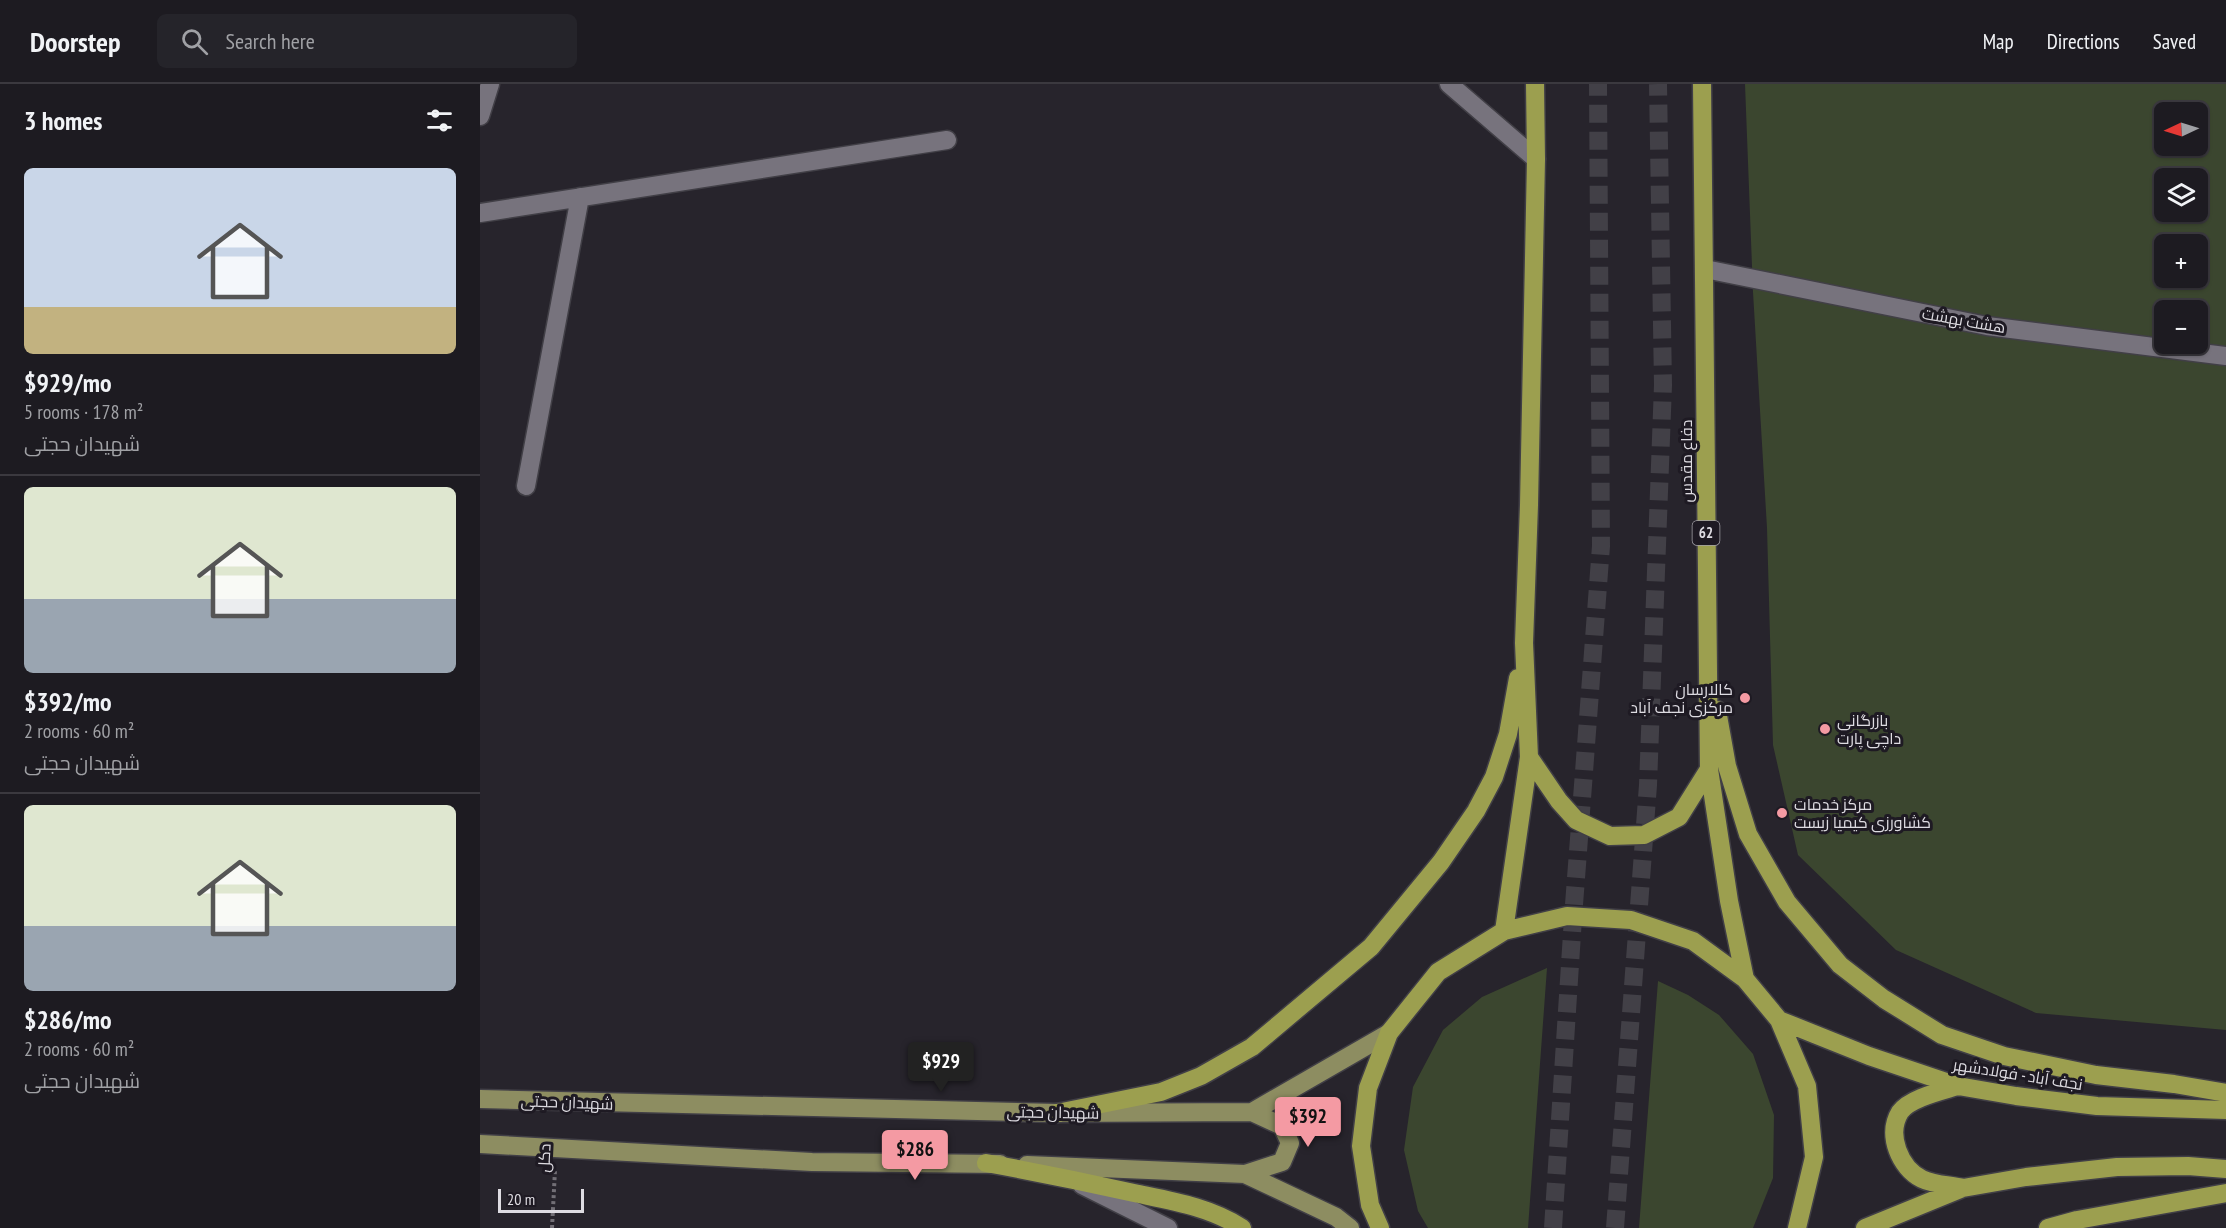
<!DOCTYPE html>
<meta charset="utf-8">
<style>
:root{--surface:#1d1b21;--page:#25242a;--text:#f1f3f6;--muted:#a0a1a5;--line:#3b393f;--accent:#f49aa3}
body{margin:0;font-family:"PT Sans Narrow",Cairo,sans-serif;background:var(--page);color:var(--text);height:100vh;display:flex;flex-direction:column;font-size:22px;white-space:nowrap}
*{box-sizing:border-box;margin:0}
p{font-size:20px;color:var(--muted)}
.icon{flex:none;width:33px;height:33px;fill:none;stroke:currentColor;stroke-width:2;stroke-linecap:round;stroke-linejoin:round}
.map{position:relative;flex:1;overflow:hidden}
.drawer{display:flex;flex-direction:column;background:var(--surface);width:480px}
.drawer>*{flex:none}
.needle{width:39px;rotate:266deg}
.buttons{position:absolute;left:1674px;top:18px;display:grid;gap:12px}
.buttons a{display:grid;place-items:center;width:54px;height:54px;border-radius:9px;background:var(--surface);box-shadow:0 2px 4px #0004,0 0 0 2px var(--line);font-size:30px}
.scale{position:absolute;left:18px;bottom:15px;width:86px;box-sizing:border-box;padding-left:6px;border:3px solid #dedce2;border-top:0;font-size:16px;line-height:21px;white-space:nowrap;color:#dedce2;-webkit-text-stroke:4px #1e1a23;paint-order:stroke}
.price{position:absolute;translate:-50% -51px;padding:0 14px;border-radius:6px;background:var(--accent);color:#111;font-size:20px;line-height:39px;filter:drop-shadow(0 2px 3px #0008)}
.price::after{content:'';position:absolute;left:50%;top:36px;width:18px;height:14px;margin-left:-9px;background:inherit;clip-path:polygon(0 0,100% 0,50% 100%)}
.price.active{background:#222;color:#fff}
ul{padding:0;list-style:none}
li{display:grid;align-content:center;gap:12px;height:318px;padding:0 24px}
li+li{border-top:2px solid var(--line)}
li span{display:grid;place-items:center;height:186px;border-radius:9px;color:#555}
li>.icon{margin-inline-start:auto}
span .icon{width:108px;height:108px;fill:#fffc;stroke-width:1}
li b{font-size:26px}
h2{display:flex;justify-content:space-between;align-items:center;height:72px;padding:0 24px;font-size:26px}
header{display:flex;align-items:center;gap:36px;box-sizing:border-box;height:84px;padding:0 30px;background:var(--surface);border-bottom:2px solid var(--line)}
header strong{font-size:28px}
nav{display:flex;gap:33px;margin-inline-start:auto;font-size:21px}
.search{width:420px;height:54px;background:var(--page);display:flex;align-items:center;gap:15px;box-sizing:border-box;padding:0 21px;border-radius:9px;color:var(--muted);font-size:22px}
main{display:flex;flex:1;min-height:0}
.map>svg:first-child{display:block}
.green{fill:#3b462f;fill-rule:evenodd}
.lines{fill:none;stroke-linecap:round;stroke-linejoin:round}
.highway-tunnel{stroke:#424047;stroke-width:18;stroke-dasharray:18 9;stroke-linecap:butt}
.minor-casing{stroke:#413f46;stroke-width:21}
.major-casing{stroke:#413f46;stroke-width:21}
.highway-casing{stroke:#413f46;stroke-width:21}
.path{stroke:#726f76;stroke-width:4;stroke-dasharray:3 3;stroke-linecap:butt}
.minor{stroke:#77737d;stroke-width:18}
.major{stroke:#8d8d61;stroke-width:18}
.highway{stroke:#9c9f4f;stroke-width:18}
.poi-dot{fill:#f49aa3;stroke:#1e1a23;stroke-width:2}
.labels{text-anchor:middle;stroke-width:6;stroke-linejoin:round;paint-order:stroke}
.shield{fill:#1e1a23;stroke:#a4a2a9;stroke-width:1.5}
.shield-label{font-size:15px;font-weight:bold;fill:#dedce2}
.street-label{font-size:16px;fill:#dedce2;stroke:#1e1a23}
.poi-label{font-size:16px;fill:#dedce2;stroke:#1e1a23;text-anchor:start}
</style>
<header>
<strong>Doorstep</strong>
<div class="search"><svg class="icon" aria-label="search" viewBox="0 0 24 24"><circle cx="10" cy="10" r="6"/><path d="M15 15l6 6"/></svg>Search here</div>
<nav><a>Map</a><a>Directions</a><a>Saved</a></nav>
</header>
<main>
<section class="drawer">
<h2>3 homes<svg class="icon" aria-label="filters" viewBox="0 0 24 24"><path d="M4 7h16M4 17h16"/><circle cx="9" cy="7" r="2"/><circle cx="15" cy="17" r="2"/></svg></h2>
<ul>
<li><span style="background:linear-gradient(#c9d6e8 75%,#c2b280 0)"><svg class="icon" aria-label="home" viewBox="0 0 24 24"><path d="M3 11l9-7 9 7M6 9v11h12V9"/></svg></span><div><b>$929/mo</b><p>5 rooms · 178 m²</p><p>شهیدان حجتی</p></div></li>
<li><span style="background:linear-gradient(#dfe7d0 60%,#9aa5b1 0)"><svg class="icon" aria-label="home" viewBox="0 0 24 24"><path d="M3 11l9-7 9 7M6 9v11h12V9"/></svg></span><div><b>$392/mo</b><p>2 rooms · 60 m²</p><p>شهیدان حجتی</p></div></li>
<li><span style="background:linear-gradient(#dfe7d0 65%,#9aa5b1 0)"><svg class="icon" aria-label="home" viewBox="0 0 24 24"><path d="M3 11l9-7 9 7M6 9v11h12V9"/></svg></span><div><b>$286/mo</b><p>2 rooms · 60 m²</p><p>شهیدان حجتی</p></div></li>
</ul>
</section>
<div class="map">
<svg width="1746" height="1144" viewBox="0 0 1746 1144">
<rect width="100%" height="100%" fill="#27242c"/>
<path class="green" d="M1265 0H1746V946L1556 929 1416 866 1318 771 1293 661 1287 444 1273 208ZM1684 28H1718V62H1684ZM1684 94H1718V128H1684ZM1684 160H1718V194H1684ZM1684 226H1718V260H1684Z
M1067 884 1048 1144H948L938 1127 924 1066 933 1003 963 946 1002 913Z
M1178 897 1208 911 1239 931 1273 970 1294 1031 1293 1094 1273 1144H1159Z"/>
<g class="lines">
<path class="highway-tunnel" d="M1073 1144 1093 834 1121 462 1118 0
M1135 1144 1168 701 1183 301 1178 0"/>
<g class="minor-casing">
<path id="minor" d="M969 0 1056 75
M0 32 10 0
M0 129 467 56
M1225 185 1507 242 1746 272
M46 402 100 113
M602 1101 688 1144"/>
</g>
<g class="major-casing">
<path id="major" d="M0 1015 577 1029 772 1028 909 949
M0 1060 332 1078 520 1080
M547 1081 765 1090 856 1133 870 1144
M765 1090 802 1078 810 1059 802 1042 772 1028"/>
</g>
<g class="highway-casing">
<path id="highway" d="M1222 0 1229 685 1249 817 1265 895
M1237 626 1247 682 1268 750 1307 818 1360 881 1404 915 1462 951 1524 972 1616 991 1694 1000 1746 1009
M1049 673 1079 717 1096 736 1130 752 1164 751 1199 733 1229 685
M1024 847 1049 673 1044 559 1049 421 1056 75 1055 0
M1299 936 1389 972 1478 1002 1536 1012 1617 1022 1746 1026
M1478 1002C1462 1007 1430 1014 1420 1028 1406 1051 1420 1084 1442 1095 1454 1101 1471 1101 1483 1104
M577 1029 681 1008 721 992 772 963 891 863 961 778 996 727 1014 693 1028 650 1038 594
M506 1079C556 1088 605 1098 654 1109 692 1117 730 1123 762 1144
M900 1144 890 1121 881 1062 888 1004 909 949 958 888 1024 847 1087 832 1151 836 1213 857 1265 895 1299 936 1327 1002 1334 1073 1317 1144
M1385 1144 1483 1104 1546 1093 1637 1083 1708 1082 1746 1085
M1568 1144 1597 1136 1746 1109"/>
</g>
<path class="path" d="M72 1144 75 1086"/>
<use href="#minor" class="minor"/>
<use href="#major" class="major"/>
<use href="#highway" class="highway"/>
</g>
<g class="poi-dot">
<circle cx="1265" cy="614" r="6"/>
<circle cx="1345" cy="645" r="6"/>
<circle cx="1302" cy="729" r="6"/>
</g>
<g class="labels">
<rect class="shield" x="1212.5" y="437" width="27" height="24" rx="4.5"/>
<g class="shield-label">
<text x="1226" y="454">62</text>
</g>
<g class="street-label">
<text transform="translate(1484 236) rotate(10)" y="6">هشت بهشت</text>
<text transform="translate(1206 377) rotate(-90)" y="6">دفاع مقدس</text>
<text transform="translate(1538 990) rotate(9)" y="6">نجف آباد - فولادشهر</text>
<text transform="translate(87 1018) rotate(2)" y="6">شهیدان حجتی</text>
<text transform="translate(573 1028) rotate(1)" y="6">شهیدان حجتی</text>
<text transform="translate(64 1074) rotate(-87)" y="6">دکل</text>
</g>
<g class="poi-label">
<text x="1253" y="611" text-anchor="end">کالارسان<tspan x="1253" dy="18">مرکزی نجف آباد</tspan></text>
<text x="1357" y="642">بازرگانی<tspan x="1357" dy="18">داچی پارت</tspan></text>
<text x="1314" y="726">مرکز خدمات<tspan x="1314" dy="18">کشاورزی کیمیا زیست</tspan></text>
</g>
</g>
</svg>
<div class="buttons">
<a><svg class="needle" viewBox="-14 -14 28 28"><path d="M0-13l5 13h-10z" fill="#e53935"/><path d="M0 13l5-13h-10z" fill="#a0a1a5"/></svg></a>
<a><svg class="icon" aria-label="layers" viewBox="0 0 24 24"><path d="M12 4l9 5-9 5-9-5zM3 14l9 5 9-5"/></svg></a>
<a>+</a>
<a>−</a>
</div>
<div class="scale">20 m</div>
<b class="price active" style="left:461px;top:1009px">$929</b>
<b class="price" style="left:828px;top:1064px">$392</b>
<b class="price" style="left:435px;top:1097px">$286</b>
</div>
</main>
